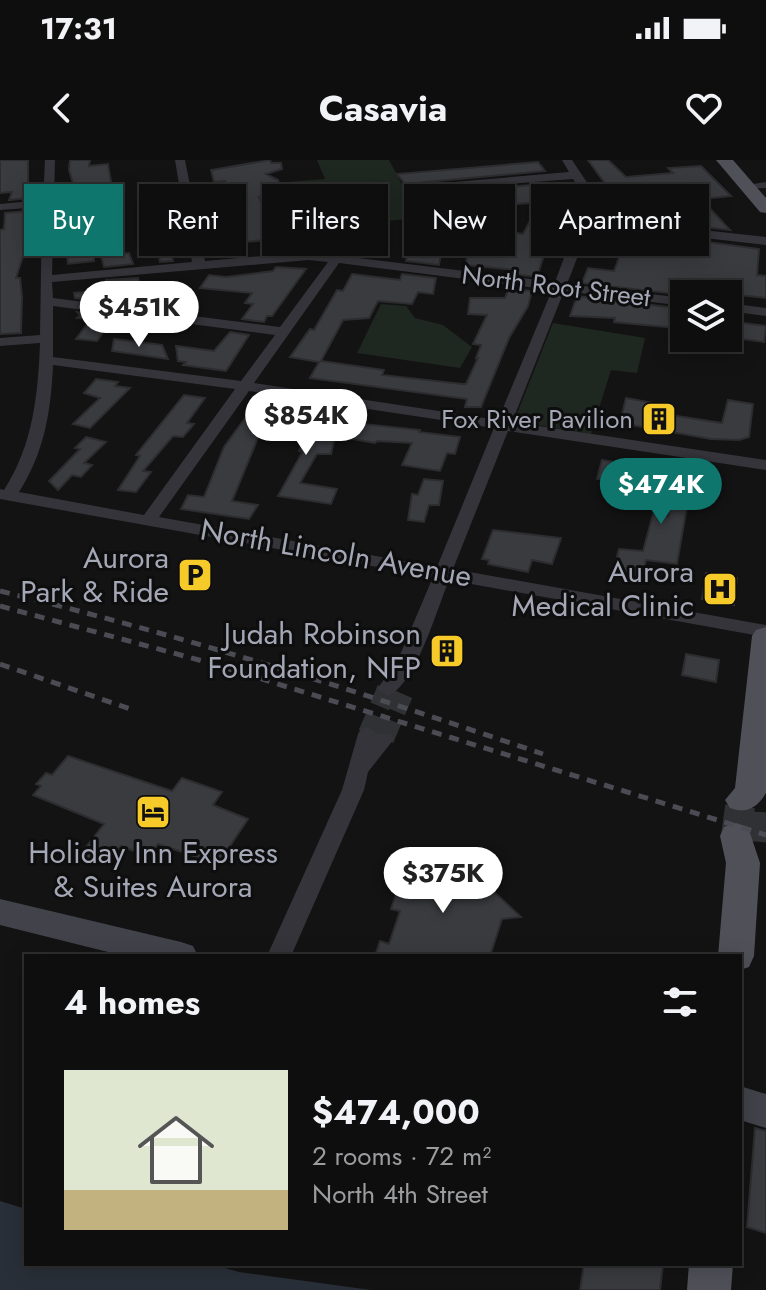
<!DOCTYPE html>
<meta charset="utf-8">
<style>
:root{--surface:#0e0e0f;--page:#171718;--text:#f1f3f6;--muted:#9b9c9e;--line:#2e2e2f;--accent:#0f766e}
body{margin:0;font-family:Jost,sans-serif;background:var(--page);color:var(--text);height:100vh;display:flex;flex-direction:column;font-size:30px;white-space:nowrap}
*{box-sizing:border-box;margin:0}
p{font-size:26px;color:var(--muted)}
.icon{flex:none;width:44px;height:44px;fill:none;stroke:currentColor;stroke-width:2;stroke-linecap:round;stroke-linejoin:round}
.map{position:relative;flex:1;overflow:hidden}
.panel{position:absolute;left:24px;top:794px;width:718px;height:312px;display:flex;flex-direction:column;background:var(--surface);border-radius:0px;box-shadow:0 4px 20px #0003,0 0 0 2px var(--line)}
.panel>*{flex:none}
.banner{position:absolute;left:24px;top:24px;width:718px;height:72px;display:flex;gap:16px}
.fabs{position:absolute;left:670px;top:120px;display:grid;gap:16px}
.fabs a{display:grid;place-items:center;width:72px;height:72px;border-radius:0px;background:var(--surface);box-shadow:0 4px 20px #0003,0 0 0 2px var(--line);font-size:40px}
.price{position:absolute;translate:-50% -68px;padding:0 18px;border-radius:28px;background:#fff;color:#222;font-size:26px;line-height:52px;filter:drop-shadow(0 2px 4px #0008)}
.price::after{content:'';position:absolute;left:50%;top:48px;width:24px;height:18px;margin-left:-12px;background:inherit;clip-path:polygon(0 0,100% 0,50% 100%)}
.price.active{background:var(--accent);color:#fff}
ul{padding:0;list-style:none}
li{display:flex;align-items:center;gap:24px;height:200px;padding:0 40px}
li+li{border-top:2px solid var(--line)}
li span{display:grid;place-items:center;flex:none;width:224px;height:160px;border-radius:0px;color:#555}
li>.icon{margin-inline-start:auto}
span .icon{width:96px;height:96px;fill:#fffc;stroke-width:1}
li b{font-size:34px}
h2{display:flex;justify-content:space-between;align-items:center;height:96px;padding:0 40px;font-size:34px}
.pill{padding:0 28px;border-radius:0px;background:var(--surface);box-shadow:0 4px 20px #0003,0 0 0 2px var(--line);font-size:28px;line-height:72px}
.pill.active{background:var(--accent);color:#fff}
.status{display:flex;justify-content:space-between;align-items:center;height:56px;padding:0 40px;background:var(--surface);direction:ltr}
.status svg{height:22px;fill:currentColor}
header{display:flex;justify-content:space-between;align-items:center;height:104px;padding:0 40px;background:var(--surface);font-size:36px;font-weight:700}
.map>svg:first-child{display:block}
.green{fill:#1f2721}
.water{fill:#292f38}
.building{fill:#3a3b3f;stroke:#2d2d30;stroke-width:2}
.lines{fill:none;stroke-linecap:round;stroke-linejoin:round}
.street-tunnel{stroke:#303134;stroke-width:20;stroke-dasharray:20 10;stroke-linecap:butt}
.primary-tunnel{stroke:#303134;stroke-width:30;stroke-dasharray:30 15;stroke-linecap:butt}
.street{fill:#34343a;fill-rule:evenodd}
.secondary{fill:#42424a;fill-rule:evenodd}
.primary{fill:#505059;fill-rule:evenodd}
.rail{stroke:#4b4b53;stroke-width:5;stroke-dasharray:10 8;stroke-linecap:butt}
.labels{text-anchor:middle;stroke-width:6;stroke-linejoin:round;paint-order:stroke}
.far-street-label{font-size:26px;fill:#a4a7b5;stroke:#0e0e0f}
.far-poi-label{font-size:26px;fill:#a4a7b5;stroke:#0e0e0f;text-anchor:end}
.street-label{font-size:30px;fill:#a4a7b5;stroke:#0e0e0f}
.poi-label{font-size:30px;fill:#a4a7b5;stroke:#0e0e0f;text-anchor:end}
</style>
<div class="status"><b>17:31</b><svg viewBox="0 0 49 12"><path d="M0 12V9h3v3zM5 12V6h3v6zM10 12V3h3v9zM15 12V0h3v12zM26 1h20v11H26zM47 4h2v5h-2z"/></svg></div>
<header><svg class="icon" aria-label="back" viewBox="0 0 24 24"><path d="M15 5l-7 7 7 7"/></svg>Casavia<svg class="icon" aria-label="heart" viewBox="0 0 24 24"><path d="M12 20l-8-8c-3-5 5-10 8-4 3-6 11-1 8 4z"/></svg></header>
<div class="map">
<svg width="766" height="1130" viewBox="0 0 766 1130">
<rect width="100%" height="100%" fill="#131314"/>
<path class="green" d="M317 0H389L420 58 304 68 287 22 325 19Z
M381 144 406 146 415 158 443 165 472 187 460 208 357 193Z
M553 163 645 178 637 213 611 210 591 274 514 261Z"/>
<path class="water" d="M0 1041 26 1049V1104H211L239 1112 371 1130H0Z"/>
<path class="building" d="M0 0H28V38L9 40 12 32 0 33Z
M70 0H90L89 6 108 4 114 40 110 41 116 64 95 67 94 101 68 104 66 80 74 79 68 41 78 40 69 10Z
M270 0 271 3H281L282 9 266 14 278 20 283 35 259 37 268 64 287 62 292 78 219 84 215 68 237 66 225 21 214 22 211 10Z
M588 0H608L626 17 673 13 668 8 701 6 731 36 701 39 730 70 607 56 614 36Z
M538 2 545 11 405 24 397 14Z
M554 23 572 43 548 96 544 95 537 117 513 114 515 110 465 105 472 80 491 82 494 86 503 71 523 74 540 42 448 50 444 44 437 45 433 40 420 42 414 35Z
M27 51 26 67 24 68 25 90 16 118H20L22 137 21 173 0 174V70L4 69 5 53Z
M173 74 177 90H170L173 101 160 102 155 77Z
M664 76 759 89 757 115 766 116V138L684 129V135L582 123 588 108 614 111 624 84 661 89Z
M409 87 442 89 439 105 406 101Z
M129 93 133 104 104 107 101 96Z
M276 107 306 109 272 156H267L264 162 242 159 253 144 245 143 252 133 200 128 209 115 226 117 273 111Z
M352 114 400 120 402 114 436 118 433 134 418 132 412 144 378 141 369 158 343 160 321 201 384 210 382 215 462 224H466L478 198H476L481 185 473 184 487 155 468 154 470 138H505L509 128 532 131 528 146 509 178 481 247H465L467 239 310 218 319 202 290 197 310 169 314 170 337 130 343 131Z
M138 118 145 136 141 146 75 138 74 133 108 130 106 120Z
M577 136 684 149V165L677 164 676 168 614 162 615 158 570 156Z
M77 152 114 157 97 181 76 179 91 159 77 158 80 155Z
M728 161 766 166 764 182 728 177Z
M230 172 249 175 226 211 183 205 186 202 178 201 176 186 214 191Z
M114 179 162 185 168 199 112 191Z
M96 219 118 222 115 226 130 228 90 268 73 264 100 238 84 233Z
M184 235 205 238 187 263 194 264 183 277 173 276 143 311 151 312 136 332 118 330 140 296 136 295Z
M626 238 653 243 651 252 722 263 728 240 753 244 749 277 739 280 711 279 620 263Z
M253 247 327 256 325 260 420 270 419 272 460 277 455 294 447 293 440 311 402 305 412 283 377 281 375 283 335 276 331 294H317L300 323 337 329 331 344 278 336 303 291H299L307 271 264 263 232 341 258 345 249 359 181 349 188 335 204 337 224 287Z
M86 277 106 282 84 303 92 305 81 317 72 315 58 330 49 321 80 289 75 288Z
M602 300 620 303 615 321 597 319Z
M658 304 679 308 678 314 692 317 677 404 646 400 642 416 613 411 619 389 643 391 653 354 668 356 674 330 653 327Z
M424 319 443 321 439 345H429L424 362 408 360 412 334 418 335Z
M493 370 561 378 552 404 532 400 528 412 488 404 489 400 482 399Z
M706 413 737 418 734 445 702 439Z
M442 478 461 482 452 504 433 500Z
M686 494 719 500 716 522 682 515Z
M68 596 172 631 182 618 222 632 213 645 248 659 218 704 158 684 153 691 144 695 121 686 105 705 79 696 104 664 33 635 41 626 36 624 46 613 52 615Z
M411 691 435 697 439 702 438 716 492 730 521 757 502 759 490 796H375L380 781 389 784 400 751 391 749Z
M755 968 766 971V1073L747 1067Z
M584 1104H663L660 1130H580Z"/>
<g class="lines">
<path class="street-tunnel" d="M368 574 387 529
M384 579 403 534"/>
<path class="primary-tunnel" d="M736 676 741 640
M760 682 763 645"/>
<path class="street" d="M45 0H55L52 115 192 102 175 0H185L205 101 309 92 555 122 586 39 573 19 408 32 402 29 408 26 569 12 562 0H572L598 39 593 58 766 77V85L590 65 567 124 684 138V146L564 131 512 262 766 300V310L508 271 453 409 766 465V477L449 420C438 446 415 528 387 536L377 529 397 502 433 417 0 339V329L4 330C33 285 38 235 40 183L0 186V178L40 175 42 47 0 50V44L43 40ZM309 100 328 102 280 167 53 138 52 122ZM339 103 552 130 498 260 254 223ZM53 146 275 175 241 221 53 197ZM53 205 235 229 144 355 19 332C44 293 51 252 53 205ZM249 231 494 268 437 407 159 357Z
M766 22V28L747 29 741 26Z
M728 143 766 148V156L728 151Z
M368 567 378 574H391L394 579 368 612 364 630 291 796H267L342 630 358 574 361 569Z"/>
<path class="secondary" d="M0 739 181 782 193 786 198 796H124L0 765Z
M740 926 766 934V968L740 960Z"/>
<path class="primary" d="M716 0H733L766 38V53L760 52Z
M766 467V633C757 648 746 654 730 648L725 640 735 628 752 476 756 470Z
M736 663 748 667 760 703 754 796 749 807 740 810V796H718L726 703 720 676 724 667Z
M689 1104H733L731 1130H687Z"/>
<path class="rail" d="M0 431C184 476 364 533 543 594
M0 446 210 503 766 675
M0 504 136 551"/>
</g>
<defs>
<g id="building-square" transform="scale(1.8)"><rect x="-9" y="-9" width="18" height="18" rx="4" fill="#f6cb29" stroke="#0e0e0f"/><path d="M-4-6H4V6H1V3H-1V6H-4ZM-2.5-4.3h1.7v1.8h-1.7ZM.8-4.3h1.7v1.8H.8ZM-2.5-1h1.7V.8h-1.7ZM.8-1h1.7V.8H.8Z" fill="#111"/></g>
<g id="parking-square" transform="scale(1.8)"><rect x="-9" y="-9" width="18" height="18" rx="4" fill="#f6cb29" stroke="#0e0e0f"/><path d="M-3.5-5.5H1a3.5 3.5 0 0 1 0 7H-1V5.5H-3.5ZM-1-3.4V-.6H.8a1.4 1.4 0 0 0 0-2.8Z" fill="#111"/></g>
<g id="hospital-square" transform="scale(1.8)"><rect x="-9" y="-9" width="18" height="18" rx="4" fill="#f6cb29" stroke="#0e0e0f"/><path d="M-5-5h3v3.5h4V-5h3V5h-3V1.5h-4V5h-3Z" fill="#111"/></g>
<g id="hotel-square" transform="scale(1.8)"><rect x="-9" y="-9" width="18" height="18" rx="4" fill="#f6cb29" stroke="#0e0e0f"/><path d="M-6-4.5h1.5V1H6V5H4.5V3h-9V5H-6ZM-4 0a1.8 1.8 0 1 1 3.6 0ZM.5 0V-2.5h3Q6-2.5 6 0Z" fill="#111"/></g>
</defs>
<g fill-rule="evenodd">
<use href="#building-square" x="659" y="259"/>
<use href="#parking-square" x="195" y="415"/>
<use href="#hospital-square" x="720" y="429"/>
<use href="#building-square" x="447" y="491"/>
<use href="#hotel-square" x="153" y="652"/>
</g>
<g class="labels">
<g class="far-street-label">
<text transform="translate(556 126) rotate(7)" y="9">North Root Street</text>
</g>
<g class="far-poi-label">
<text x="633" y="268">Fox River Pavilion</text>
</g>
<g class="street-label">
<text transform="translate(336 393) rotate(10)" y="10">North Lincoln Avenue</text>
</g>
<g class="poi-label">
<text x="169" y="408">Aurora<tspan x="169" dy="34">Park &amp; Ride</tspan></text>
<text x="694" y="422">Aurora<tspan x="694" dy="34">Medical Clinic</tspan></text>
<text x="421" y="484">Judah Robinson<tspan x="421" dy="34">Foundation, NFP</tspan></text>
<text x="153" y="703" text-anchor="middle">Holiday Inn Express<tspan x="153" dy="34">&amp; Suites Aurora</tspan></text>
</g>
</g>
</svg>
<div class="fabs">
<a><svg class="icon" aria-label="layers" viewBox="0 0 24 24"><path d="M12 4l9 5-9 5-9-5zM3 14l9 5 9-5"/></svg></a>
</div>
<b class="price" style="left:139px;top:189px">$451K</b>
<b class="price" style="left:306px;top:297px">$854K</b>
<b class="price active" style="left:661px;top:366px">$474K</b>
<b class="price" style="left:443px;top:755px">$375K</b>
<div class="banner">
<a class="pill active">Buy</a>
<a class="pill">Rent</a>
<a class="pill">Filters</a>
<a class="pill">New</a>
<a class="pill">Apartment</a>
</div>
<section class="panel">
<h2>4 homes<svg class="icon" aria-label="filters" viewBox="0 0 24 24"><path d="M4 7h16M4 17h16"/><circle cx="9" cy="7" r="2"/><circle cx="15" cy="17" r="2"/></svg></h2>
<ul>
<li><span style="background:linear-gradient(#dfe7d0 75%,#c2b280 0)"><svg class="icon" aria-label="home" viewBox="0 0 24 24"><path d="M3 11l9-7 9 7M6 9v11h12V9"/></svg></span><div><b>$474,000</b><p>2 rooms · 72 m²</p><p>North 4th Street</p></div></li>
</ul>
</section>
</div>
